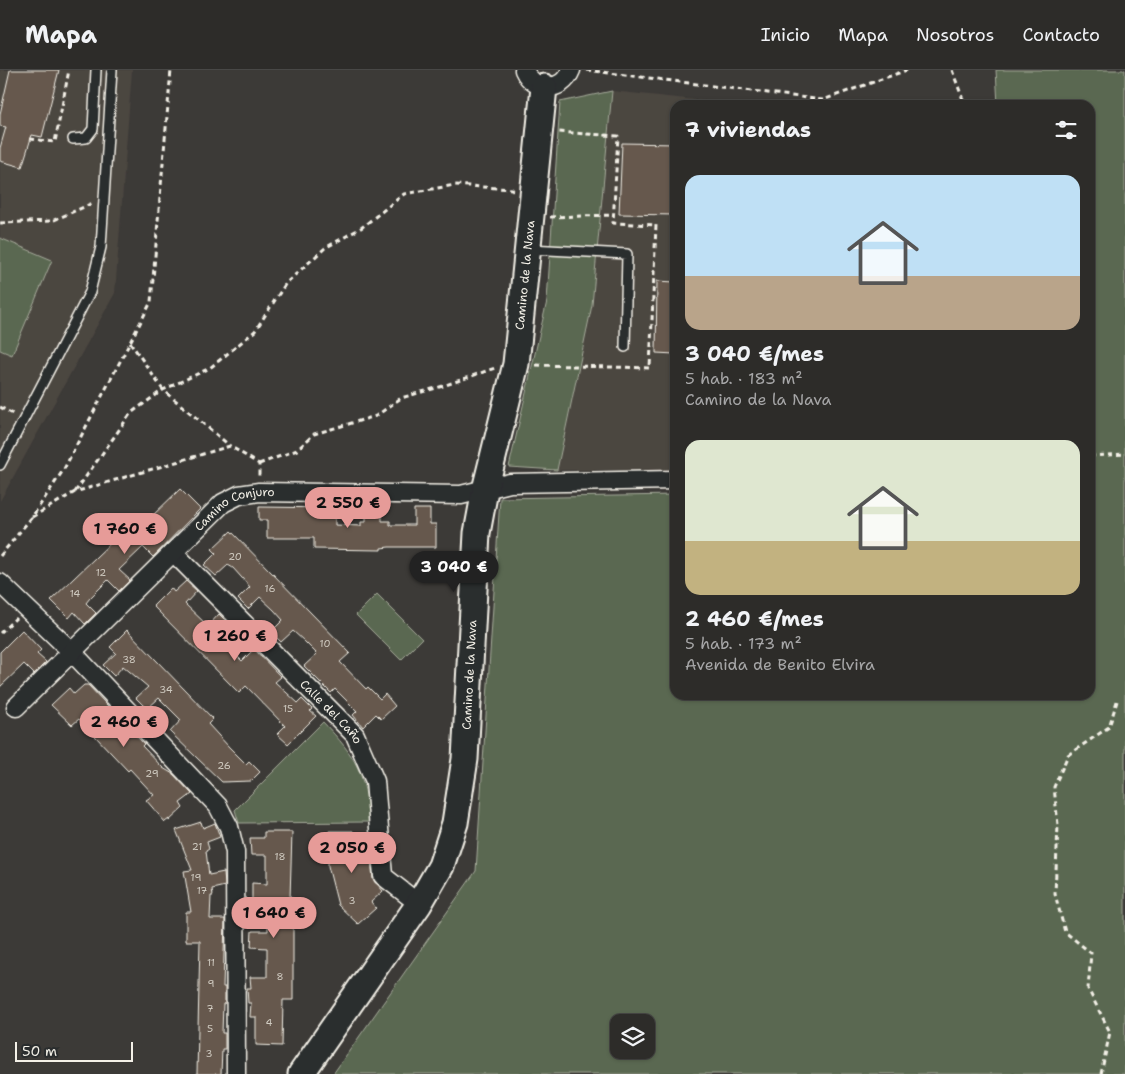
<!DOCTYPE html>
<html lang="es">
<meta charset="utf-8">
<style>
:root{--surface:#2d2c29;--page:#393835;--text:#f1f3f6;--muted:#a7a7a8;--line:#484846;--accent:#e69b98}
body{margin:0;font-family:"Shantell Sans",sans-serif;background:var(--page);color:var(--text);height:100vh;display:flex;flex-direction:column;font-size:19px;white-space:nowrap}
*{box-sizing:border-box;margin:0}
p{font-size:16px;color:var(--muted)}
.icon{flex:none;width:28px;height:28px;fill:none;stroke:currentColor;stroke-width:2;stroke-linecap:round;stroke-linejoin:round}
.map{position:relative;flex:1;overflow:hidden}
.details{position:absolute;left:670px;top:30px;width:425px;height:600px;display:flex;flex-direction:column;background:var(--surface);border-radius:15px;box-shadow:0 1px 4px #0004,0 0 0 1px var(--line)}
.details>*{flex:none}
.fabs{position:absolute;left:610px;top:944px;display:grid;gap:10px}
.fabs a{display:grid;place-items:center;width:45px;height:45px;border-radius:10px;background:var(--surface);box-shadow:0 1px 4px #0004,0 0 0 1px var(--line);font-size:25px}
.scale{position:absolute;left:15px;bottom:12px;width:118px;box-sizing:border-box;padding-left:5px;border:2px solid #f4f1e8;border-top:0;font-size:14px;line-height:18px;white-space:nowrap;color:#f4f1e8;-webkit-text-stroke:4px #2a2d2e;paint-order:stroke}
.price{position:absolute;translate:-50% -42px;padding:0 11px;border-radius:18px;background:var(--accent);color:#111;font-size:16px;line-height:32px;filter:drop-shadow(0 1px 2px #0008)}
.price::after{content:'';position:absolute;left:50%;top:30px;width:15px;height:11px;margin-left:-8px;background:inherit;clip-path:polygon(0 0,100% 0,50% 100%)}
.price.active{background:#222;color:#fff}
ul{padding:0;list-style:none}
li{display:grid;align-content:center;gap:10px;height:265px;padding:0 15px}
li span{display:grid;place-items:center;height:155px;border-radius:15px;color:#555}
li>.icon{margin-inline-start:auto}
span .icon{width:90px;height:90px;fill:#fffc;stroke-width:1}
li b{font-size:21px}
h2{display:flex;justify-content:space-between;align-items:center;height:60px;padding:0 15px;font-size:21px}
header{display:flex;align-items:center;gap:30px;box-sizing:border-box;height:70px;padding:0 25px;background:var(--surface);border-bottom:1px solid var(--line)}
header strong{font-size:24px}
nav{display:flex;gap:28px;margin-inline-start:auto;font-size:18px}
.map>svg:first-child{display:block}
.built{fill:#4c4641}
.green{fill:#5a6851;stroke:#a7ac9c;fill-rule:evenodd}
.building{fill:#66594d;stroke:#f4f1e8}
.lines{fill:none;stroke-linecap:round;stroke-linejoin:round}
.lane-casing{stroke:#f4f1e8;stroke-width:12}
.street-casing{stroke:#f4f1e8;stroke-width:21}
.secondary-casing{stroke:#f4f1e8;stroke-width:29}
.path{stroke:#f4f1e8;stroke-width:3;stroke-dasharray:5 4;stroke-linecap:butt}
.lane{stroke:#2a2d2e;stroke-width:9}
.street{stroke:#2a2d2e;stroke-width:18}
.secondary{stroke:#2a2d2e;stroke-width:25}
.labels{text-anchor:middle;stroke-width:4;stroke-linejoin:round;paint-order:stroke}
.number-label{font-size:10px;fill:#d0cbc1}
.street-label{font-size:12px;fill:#f4f1e8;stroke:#2a2d2e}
</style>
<header>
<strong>Mapa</strong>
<nav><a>Inicio</a><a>Mapa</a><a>Nosotros</a><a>Contacto</a></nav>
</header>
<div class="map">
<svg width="1125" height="1004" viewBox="0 0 1125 1004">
<rect width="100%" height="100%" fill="#3c3a37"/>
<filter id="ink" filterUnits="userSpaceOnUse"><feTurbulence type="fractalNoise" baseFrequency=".02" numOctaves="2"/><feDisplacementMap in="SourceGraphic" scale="10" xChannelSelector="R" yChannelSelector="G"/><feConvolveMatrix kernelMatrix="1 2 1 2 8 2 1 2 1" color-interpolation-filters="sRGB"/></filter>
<g filter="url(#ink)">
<path class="built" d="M0 0H132L115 223 0 431Z
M612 21 742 35H675V400H557L592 235Z"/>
<path class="green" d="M996 0H1125V1004H333L476 801 500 428 675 425V625H1090V35H998ZM646 952V980H619V952Z
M612 21 592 235 557 400 509 397 547 231 560 32Z
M0 168 52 190 12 285 0 280Z
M377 524 422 569 401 590 356 545Z
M323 652C358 689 364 702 370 752L239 753 235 740Z"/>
<path class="building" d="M10 0H59L42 67 32 65 22 97 0 91V78L6 57 0 56V44Z
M622 73 675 74V145L619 144Z
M657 211 675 212V284L656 283Z
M180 419 200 439 153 487 143 477 119 500 130 510 119 521 108 510 90 528 86 533 96 543 85 554 74 542 69 548 51 530 141 444 148 450Z
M259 437 335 438V455L361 456V452H366V438L382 439V451H390V455H414V439H430V454H436V477H389L381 478V480L314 479V468H267V450H259Z
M231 461 350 583 340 592 366 619 368 617 380 629 385 624 395 636 381 649 376 644 363 657 353 645 357 641 335 619 331 623 304 596 317 584 304 571 293 561 281 572 271 562 283 550 274 540 260 527 248 539 238 529 250 517 233 498 228 495 216 506 204 495 216 483 212 479Z
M186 511 197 521 185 534 208 556 219 544 231 556 220 567 223 572 242 591 254 579 281 607 275 612 298 633 302 629 312 639 310 641 316 646 288 674 277 664 285 656 246 616 239 623 153 536 171 518 174 522Z
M22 560 41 580 37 584 46 592 34 604 24 594 0 617V582Z
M127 560 213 649 208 654 229 677 246 694 249 691 260 702 251 711 222 712 170 662 181 650 159 628 147 639 136 628 148 617 123 596 114 606 103 595 116 583 110 577Z
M84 615H88L144 674 142 676 163 698 173 704 192 724 180 733 183 738 169 751V749L165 752 146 730 154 725 130 699 128 701 79 649 72 655 51 635 69 618 74 624Z
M201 752 203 758 215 753 220 767 207 772 209 779 206 781 209 805 224 802 225 816 212 819 213 826H211L210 849H225L223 917H225V933L223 934 222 963H225V979H222L221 1004H197L200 871H186V842H191L184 801 192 800 176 760Z
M329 761H353V768H369L373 809 383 821 371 832 376 838 358 854 338 835 328 796Z
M264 762H292L290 828H293V930H283L282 976 256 975V947H250L251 933H248L247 918H251L250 907H267V878L251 877 252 861H268L267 831 252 830V813L267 814V785H251L250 768H264Z"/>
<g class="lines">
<g class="lane-casing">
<path id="lane" d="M73 69 86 68 93 59 96 0
M529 179 627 184 625 277
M0 395 90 222 101 177 112 0"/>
</g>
<g class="street-casing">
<g id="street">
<path d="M524 0C534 22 562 23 571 0"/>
<path id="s1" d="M173 482 355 665 375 711 383 806 419 834"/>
<path d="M0 513 71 581 218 736 229 757 235 782 236 1004"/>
<path id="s2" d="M16 637 223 433 239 425 259 422 461 425 510 413 675 410"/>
</g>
</g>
<g class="secondary-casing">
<g id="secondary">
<path id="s3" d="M301 1004 419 834 441 796 455 753 465 689 477 463 485 420 516 294 544 17"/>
</g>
</g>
<path class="path" d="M586 0 823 30 907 0
M952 0 965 35
M30 69 55 72 69 0
M550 147 613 145
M0 153 52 151 93 133
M130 272 163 320 230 376
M536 295 650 298 656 155 613 153 618 66 558 62
M0 337 15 345
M1090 386 1125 384
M259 394 297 380 314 364 376 346 401 328 443 316 495 298
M75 422 131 343 163 320 210 298 255 261 286 213 325 178 361 158 404 124 455 115 512 119 514 122
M32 447 75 422 230 376 259 394V408
M0 486 32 447 64 399 151 232 171 0
M0 563 16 548
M1101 1004 1110 962 1088 919 1091 883 1065 862 1055 824 1058 755 1054 717 1068 685 1109 657 1118 628"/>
<use href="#lane" class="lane"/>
<use href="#street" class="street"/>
<use href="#secondary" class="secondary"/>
</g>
</g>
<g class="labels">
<g class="number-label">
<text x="235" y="490">20</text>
<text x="101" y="506">12</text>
<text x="270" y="522">16</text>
<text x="75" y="527">14</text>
<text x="325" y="577">10</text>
<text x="129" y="593">38</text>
<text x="166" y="623">34</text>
<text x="288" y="642">15</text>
<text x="224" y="699">26</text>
<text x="152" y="707">29</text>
<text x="197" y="780">21</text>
<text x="280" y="790">18</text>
<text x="196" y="811">19</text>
<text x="202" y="824">17</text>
<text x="352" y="834">3</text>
<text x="211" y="896">11</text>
<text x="280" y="910">8</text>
<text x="211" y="917">9</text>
<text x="210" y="942">7</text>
<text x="269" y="956">4</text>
<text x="210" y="962">5</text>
<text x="209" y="987">3</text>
</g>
<g class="street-label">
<text dy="4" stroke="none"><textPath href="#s3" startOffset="850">Camino de la Nava</textPath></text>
<text dy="4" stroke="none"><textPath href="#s2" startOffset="299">Camino Conjuro</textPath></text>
<text dy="4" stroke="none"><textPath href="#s3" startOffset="445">Camino de la Nava</textPath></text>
<text dy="4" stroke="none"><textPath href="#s1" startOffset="225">Calle del Caño</textPath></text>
</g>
</g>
</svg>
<div class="fabs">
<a><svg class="icon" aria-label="layers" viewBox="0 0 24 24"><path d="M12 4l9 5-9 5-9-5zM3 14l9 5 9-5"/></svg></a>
</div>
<div class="scale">50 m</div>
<b class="price" style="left:348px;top:459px">2 550 €</b>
<b class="price" style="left:125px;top:485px">1 760 €</b>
<b class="price active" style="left:454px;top:523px">3 040 €</b>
<b class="price" style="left:235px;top:592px">1 260 €</b>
<b class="price" style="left:124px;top:678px">2 460 €</b>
<b class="price" style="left:352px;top:804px">2 050 €</b>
<b class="price" style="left:274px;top:869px">1 640 €</b>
<section class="details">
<h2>7 viviendas<svg class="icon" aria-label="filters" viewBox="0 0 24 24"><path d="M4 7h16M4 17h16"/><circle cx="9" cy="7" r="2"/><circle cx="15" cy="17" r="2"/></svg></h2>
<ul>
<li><span style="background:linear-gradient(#bfe0f5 65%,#b9a48a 0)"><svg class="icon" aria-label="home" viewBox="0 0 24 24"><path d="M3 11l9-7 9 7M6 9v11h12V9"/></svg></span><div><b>3 040 €/mes</b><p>5 hab. · 183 m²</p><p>Camino de la Nava</p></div></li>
<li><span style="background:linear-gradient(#dfe7d0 65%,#c2b280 0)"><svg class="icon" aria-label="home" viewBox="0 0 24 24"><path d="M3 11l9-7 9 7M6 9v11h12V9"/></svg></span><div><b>2 460 €/mes</b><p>5 hab. · 173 m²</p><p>Avenida de Benito Elvira</p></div></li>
</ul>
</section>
</div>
